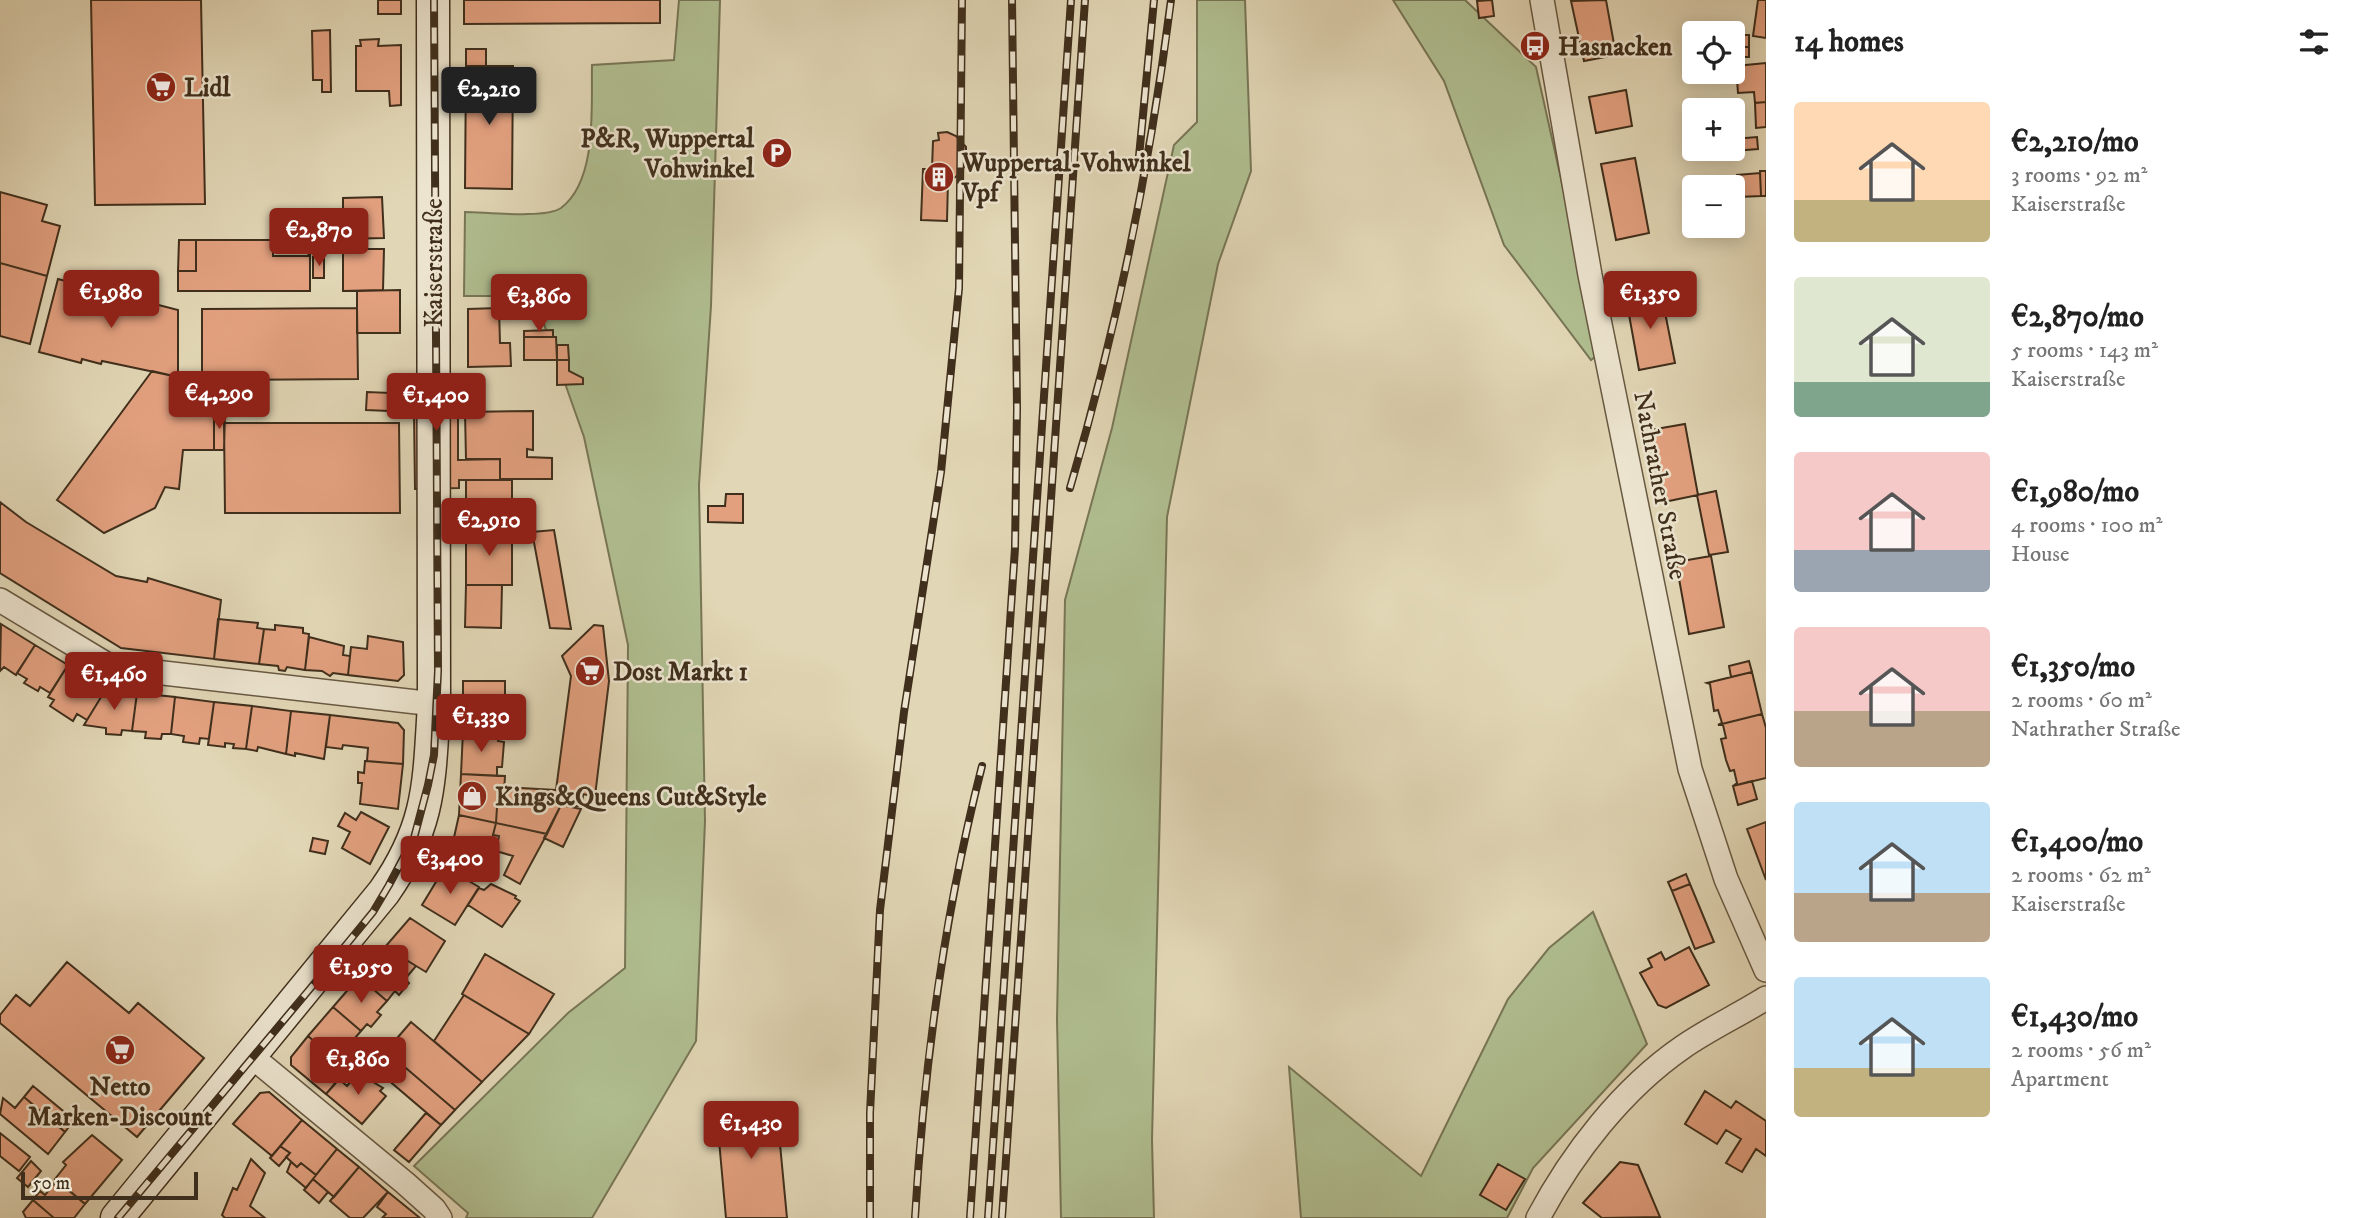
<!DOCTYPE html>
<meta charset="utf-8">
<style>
:root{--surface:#fff;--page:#f6f6f6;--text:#222;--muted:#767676;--accent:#8f2418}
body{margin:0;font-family:"IM FELL DW Pica",serif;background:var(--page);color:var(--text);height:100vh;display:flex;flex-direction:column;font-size:26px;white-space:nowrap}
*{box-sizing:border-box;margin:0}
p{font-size:23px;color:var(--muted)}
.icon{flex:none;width:38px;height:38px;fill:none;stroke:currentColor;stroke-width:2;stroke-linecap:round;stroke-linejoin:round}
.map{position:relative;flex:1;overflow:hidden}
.details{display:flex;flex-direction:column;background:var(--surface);width:595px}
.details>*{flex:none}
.fabs{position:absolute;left:1682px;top:21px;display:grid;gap:14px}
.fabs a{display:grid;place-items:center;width:63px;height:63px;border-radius:7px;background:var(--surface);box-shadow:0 4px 18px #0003;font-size:35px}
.scale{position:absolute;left:21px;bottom:18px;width:177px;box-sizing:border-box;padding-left:7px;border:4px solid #402f1c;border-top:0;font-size:19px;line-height:24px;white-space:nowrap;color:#402f1c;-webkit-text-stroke:5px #ece4cf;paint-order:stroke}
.price{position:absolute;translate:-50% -60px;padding:0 16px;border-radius:7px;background:var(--accent);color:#fff;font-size:23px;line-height:46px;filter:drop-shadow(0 2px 4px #0008)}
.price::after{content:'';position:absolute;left:50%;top:42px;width:21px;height:16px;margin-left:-10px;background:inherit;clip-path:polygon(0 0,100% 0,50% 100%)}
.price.active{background:#222;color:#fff}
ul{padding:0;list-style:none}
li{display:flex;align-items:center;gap:21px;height:175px;padding:0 28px}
li span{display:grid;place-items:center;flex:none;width:196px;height:140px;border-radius:7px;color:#555}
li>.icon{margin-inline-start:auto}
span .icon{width:84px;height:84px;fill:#fffc;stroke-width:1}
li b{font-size:30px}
h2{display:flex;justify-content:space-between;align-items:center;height:84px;padding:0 28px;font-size:30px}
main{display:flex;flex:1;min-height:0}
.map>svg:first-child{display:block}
.green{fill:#b0be90;stroke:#787656;stroke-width:2}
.building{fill:#e2a07f;stroke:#402f1c;stroke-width:2}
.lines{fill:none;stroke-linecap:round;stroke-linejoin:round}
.street-casing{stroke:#685942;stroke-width:26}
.secondary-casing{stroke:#402f1c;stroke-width:35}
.street{stroke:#ece4cf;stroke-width:23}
.secondary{stroke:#ece4cf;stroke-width:32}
.rail-casing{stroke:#402f1c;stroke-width:8}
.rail{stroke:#ece4cf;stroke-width:5;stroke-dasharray:16;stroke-linecap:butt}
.labels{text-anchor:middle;stroke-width:5;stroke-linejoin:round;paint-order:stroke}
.poi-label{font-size:26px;font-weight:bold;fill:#402f1c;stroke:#ece4cf;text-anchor:start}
.street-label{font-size:26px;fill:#402f1c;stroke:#ece4cf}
</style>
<main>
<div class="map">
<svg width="1766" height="1218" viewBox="0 0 1766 1218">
<rect width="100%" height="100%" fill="#e1d6b5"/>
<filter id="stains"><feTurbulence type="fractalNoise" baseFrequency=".00286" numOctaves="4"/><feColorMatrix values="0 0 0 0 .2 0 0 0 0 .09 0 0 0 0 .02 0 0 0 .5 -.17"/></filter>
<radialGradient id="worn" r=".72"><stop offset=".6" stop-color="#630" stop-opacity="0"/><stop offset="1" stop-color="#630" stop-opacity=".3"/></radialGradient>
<path class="green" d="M679 0H720L711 306 699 485 705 821 696 1041 592 1218H466L468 1213 414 1166 568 1013 625 968 628 645 584 437 534 296H464L465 212C485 212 545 219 561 208 598 180 591 106 592 65L674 60Z
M1197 0H1245L1251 171 1218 264 1167 517 1152 1140 1154 1218H1061L1057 1019 1065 600 1112 428 1174 145 1197 122Z
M1393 0H1465L1536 67 1600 353 1591 360 1504 245 1444 81Z
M1593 912 1647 1044 1533 1168 1507 1218H1301L1289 1067 1421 1176 1508 999 1549 948Z"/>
<path class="building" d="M91 0H201L205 204 95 205Z
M378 0H401V14H378Z
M464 0H660V23L464 24Z
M1492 0 1494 16 1479 18 1477 1Z
M1606 0 1616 55 1584 61 1571 1Z
M1758 0H1766V38L1753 36Z
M330 30 331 92H322V80H313L312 31Z
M1732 35H1749V47H1732Z
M379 39 378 46 401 45V105L390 106 389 91H356V46H361L360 40Z
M1732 47H1749V57H1732Z
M466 49H486V66H466Z
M1766 63V102L1755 103 1754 92 1738 93 1736 66Z
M466 66H513L512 189 465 188Z
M1626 90 1632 126 1596 133 1589 97Z
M1766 102V127L1756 128 1755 103Z
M947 132 956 136 966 147V164L959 175 948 181 947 221 921 220 923 169H932L933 141 939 140 938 133Z
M1757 137 1758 149 1734 151V139Z
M1635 158 1649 233 1616 240 1601 164Z
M1760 171H1766V196H1761Z
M1760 173 1761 196 1738 197 1737 175Z
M0 192 47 205 42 221 60 226 47 276 0 263Z
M382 197 384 238 343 239V198Z
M179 240H196V271H178Z
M196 240H273V256H308L310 251V291H178V271H196Z
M343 249H384L383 290 343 291Z
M313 257H324V278H313Z
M0 263 47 276 30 344 0 336Z
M58 279 178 310V377L102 361 101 364 82 359 81 363 39 352Z
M400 290V333H357V291Z
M1661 292 1675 363 1639 370 1626 298Z
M357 308 358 379 202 380V309Z
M499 308 500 343H510L511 366 468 367V309Z
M553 330V337H524V331Z
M524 337H556L557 360H524Z
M557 345H568L569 360H557Z
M557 360H569V371L583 378V384L557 385Z
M152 371 178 377V412H214V450H183L179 489 165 487 155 508 104 533 57 500Z
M414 375H458V460L500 459V480H459V488L415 489 414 412 366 410 367 392 415 394Z
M533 411V450L527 449V457L552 458V479H500V459H466L465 412Z
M214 412H225L224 450H214Z
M224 423H399L400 513H225Z
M1685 424 1698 495 1664 502 1650 430Z
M466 480H512V530L466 532Z
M1716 491 1728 552 1709 555 1697 495Z
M726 494H743V523L708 522V506H725Z
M0 502 26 522 116 576 147 582 148 578 221 600 214 659 121 648 0 573Z
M512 530V585H466V532Z
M554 530 571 629 550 628 532 532Z
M1711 556 1724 627 1689 634 1676 562Z
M466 585H502L501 628 465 627Z
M218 619 258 623 257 628 264 629 259 664 214 659Z
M1 624 35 645 16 675 4 667 0 671Z
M275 625 303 628V633L309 634 305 670 287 667 285 671 279 670 278 666 259 664 264 629 275 630Z
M594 625 603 626 609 681 595 796 556 790 571 676 562 656Z
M368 636 403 642 404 675 398 681 348 675 351 647 367 649Z
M309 637 344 646 343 655 350 656 348 675 333 673 330 676 322 671 305 670Z
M35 645 68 665 50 693 40 687 38 691 24 683 27 679 17 673Z
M1749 661 1752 672 1731 677 1729 666Z
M68 665 106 689 87 720 77 714 73 721 50 706 54 700 48 697Z
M1752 672 1762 714 1718 725 1722 723 1718 710 1714 711 1710 684 1707 683Z
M463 681H505V734L463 731Z
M106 689 137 693 132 731 122 730 121 735 106 734V728L84 725Z
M137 693 175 697 171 734H162L161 739 145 738 146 732 132 731Z
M175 697 214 702 209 739 200 738 199 744 183 742 184 736 171 734Z
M214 702 252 706 246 749 233 748 234 744 225 743V747L208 745Z
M252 706 291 711 286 754 258 747 257 751 246 749Z
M291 711 330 715 324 759 295 753V756L286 754Z
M1762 714 1766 728V778L1733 786 1737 783 1734 770 1730 771 1726 760 1721 739 1726 738 1723 725H1718Z
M330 715 398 723 404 730 403 764 367 761 368 748 343 745 342 749 326 747Z
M463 731 499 734 498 741 504 742 502 767H497V776L461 774Z
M365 761 403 764 398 809 360 804 362 783H358V772L364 773Z
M461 774 505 776 504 793 498 792 496 823 459 815Z
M1752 781 1757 799 1738 805 1733 786Z
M504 787 556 790 583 796 581 806 561 805 547 834 496 823 498 792 504 793Z
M561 805 581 809 563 847 544 838Z
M361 812 389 827 370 864 342 848 350 832 338 826 345 813 356 820Z
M459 815 496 823 493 835 499 836 496 851H490L485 874 449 860Z
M1766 822V880L1747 829Z
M496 823 547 834 520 884 504 875 513 856 496 851 499 836 493 835Z
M313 838 328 841 325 854 310 851Z
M445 867 479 887 455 925 422 905Z
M1686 874 1690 884 1672 891 1668 882Z
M491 884 516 896 515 898 520 901 502 927 468 905 479 888 484 890Z
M1690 884 1714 942 1695 949 1672 891Z
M410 918 445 941 426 972 385 947Z
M385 947 416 966 405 979 409 983 399 995 395 991 387 1001 359 977Z
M1689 947 1709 985 1666 1008 1658 1005 1640 973 1652 967 1648 959 1661 952 1665 960Z
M485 954 554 994 529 1034 462 994Z
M67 962 129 1013 138 1003 204 1058 137 1137 0 1023V1015L16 995 30 1006Z
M359 977 387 1001 377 1012 381 1015 371 1027 367 1024 361 1031 333 1007Z
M464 995 529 1034 482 1082 434 1041Z
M333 1007 361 1031 354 1039 358 1042 349 1054 345 1050 336 1060 308 1036Z
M411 1022 482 1082 455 1110 386 1051Z
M308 1036 336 1060 329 1067 337 1074 332 1080 335 1084 326 1094 291 1065V1057Z
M386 1051 455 1110 441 1125 373 1067Z
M358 1073 383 1088 380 1091 386 1096 362 1124 326 1094 339 1079 347 1086Z
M33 1086 74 1120 65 1132 24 1097Z
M1705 1091 1731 1108 1736 1101 1766 1121V1156L1756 1149 1742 1172 1726 1163 1741 1139 1726 1130 1717 1144 1685 1124Z
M269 1092 302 1120 272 1156 233 1124 260 1093Z
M24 1097 65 1132 48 1154 0 1114 3 1098 15 1108Z
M776 1102 787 1218H726L716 1107Z
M426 1113 441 1125 409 1162 394 1150Z
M302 1120 337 1149 316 1175 301 1163 297 1167 286 1157 290 1153 280 1146Z
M0 1133 30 1157 19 1171 0 1156Z
M92 1135 122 1160 85 1204 55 1179 66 1165 63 1162Z
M280 1146 290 1153 279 1166 270 1158Z
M337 1149 359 1167 334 1197 313 1179Z
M251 1159 265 1173 250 1206 265 1218H225L222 1215 233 1188 237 1190Z
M31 1161 41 1171 28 1187 17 1178Z
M291 1162 297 1167 301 1163 316 1175 306 1188 287 1172Z
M1620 1162 1638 1165 1660 1217 1602 1218 1583 1203Z
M1498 1164 1525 1179 1506 1210 1480 1195Z
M359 1167 388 1192 363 1218H350L330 1201Z
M313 1179 328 1192 319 1203 304 1190Z
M57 1180 85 1204 74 1218H54L33 1200 40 1191 45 1195Z
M388 1192 420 1218H382L386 1214 377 1207Z
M33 1200 54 1218H26L23 1212Z"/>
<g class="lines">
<g class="street-casing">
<path id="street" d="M1542 0 1590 275 1690 769 1726 879 1766 970
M0 600 111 667 434 704
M250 1055 405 1183 434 1209 440 1218
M1538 1218C1572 1154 1622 1089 1683 1047 1709 1029 1739 1015 1766 998"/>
</g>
<g class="secondary-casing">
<path id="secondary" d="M117 1218 384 892C431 825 429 782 434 704L433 0"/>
</g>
<use href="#street" class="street"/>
<use href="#secondary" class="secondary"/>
<g class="rail-casing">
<path id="rail" d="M1138 167 1154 0
M1070 488C1117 328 1150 166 1171 0
M118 1218 309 990 373 912 389 885 414 838 428 785 434 755 438 671 434 0
M870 1218V1113L880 910 904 712 941 472 959 288 962 0
M915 1218C924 1064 944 915 982 766
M970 1218 1015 548 1017 408 1012 0
M988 1218 1071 0
M1002 1218 1085 0"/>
</g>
<use href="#rail" class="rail"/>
</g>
<defs>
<g id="bus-disc" transform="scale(1.575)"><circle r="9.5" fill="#8f2418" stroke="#ece4cf"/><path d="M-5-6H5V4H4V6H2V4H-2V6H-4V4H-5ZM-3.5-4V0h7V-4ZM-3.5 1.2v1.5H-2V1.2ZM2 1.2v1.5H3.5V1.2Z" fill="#fff"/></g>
<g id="supermarket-disc" transform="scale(1.575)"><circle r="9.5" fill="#8f2418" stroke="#ece4cf"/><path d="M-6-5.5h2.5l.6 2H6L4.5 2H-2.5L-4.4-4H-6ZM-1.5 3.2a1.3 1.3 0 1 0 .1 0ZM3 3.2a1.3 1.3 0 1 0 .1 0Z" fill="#fff"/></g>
<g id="parking-disc" transform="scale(1.575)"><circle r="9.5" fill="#8f2418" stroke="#ece4cf"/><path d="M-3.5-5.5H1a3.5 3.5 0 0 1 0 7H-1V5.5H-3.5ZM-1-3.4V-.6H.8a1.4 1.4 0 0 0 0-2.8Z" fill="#fff"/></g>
<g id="building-disc" transform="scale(1.575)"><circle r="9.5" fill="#8f2418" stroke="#ece4cf"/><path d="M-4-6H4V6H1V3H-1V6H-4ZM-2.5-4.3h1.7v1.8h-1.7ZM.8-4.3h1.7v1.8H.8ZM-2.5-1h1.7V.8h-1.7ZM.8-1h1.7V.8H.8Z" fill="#fff"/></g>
<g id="shop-disc" transform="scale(1.575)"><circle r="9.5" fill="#8f2418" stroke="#ece4cf"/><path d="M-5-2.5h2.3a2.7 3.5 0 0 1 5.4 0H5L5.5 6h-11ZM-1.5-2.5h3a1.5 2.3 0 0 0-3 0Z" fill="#fff"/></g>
</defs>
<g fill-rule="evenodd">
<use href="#bus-disc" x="1535" y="46"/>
<use href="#supermarket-disc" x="161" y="87"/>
<use href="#parking-disc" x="777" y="153"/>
<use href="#building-disc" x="939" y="177"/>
<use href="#supermarket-disc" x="590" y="671"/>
<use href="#shop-disc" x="472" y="796"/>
<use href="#supermarket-disc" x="120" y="1050"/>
</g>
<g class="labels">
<g class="poi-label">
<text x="1558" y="55">Hasnacken</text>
<text x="184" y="96">Lidl</text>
<text x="754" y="147" text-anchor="end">P&amp;R, Wuppertal<tspan x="754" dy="30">Vohwinkel</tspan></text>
<text x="962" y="171">Wuppertal-Vohwinkel<tspan x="962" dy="30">Vpf</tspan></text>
<text x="613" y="680">Dost Markt 1</text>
<text x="495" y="805">Kings&amp;Queens Cut&amp;Style</text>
<text x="120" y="1095" text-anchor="middle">Netto<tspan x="120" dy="30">Marken-Discount</tspan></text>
</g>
<g class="street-label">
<text transform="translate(433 263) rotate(-90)" y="9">Kaiserstraße</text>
<text transform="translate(1661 485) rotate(79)" y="9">Nathrather Straße</text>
</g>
</g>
<rect width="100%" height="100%" filter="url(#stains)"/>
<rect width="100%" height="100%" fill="url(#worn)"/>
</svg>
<div class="fabs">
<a><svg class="icon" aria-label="locate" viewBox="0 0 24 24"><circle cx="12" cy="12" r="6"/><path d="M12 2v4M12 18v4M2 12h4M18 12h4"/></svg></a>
<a>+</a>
<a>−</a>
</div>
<div class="scale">50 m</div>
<b class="price active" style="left:489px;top:127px">€2,210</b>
<b class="price" style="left:319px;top:268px">€2,870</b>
<b class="price" style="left:111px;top:330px">€1,980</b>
<b class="price" style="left:1650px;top:331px">€1,350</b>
<b class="price" style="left:539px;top:334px">€3,860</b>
<b class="price" style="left:219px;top:431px">€4,290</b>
<b class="price" style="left:436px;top:433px">€1,400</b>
<b class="price" style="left:489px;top:558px">€2,910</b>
<b class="price" style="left:114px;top:712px">€1,460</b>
<b class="price" style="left:481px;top:754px">€1,330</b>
<b class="price" style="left:450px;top:896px">€3,400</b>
<b class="price" style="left:361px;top:1005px">€1,950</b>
<b class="price" style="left:358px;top:1097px">€1,860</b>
<b class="price" style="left:751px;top:1161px">€1,430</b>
</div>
<section class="details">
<h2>14 homes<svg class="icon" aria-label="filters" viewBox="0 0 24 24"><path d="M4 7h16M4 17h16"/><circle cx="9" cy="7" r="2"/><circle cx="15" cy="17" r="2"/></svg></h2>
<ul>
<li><span style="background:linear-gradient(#ffd9b3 70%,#c2b280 0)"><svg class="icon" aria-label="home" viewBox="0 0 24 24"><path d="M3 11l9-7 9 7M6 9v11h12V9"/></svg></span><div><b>€2,210/mo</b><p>3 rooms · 92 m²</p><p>Kaiserstraße</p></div></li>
<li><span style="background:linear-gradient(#dfe7d0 75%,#7fa58c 0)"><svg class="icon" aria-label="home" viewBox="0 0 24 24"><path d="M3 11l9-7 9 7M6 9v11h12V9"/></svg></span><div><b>€2,870/mo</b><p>5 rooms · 143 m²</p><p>Kaiserstraße</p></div></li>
<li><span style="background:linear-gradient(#f6c9c9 70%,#9aa5b1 0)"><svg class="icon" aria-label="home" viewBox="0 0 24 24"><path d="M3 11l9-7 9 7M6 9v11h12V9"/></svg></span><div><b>€1,980/mo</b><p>4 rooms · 100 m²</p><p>House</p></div></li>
<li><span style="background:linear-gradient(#f6c9c9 60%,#b9a48a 0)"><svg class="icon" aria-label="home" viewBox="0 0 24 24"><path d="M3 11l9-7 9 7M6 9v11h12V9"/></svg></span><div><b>€1,350/mo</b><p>2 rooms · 60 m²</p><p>Nathrather Straße</p></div></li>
<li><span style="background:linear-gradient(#bfe0f5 65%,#b9a48a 0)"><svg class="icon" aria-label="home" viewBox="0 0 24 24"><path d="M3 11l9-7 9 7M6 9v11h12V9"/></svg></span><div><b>€1,400/mo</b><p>2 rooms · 62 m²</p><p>Kaiserstraße</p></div></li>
<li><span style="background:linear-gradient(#bfe0f5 65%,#c2b280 0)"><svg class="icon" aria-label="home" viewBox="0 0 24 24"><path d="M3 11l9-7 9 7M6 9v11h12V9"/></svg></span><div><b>€1,430/mo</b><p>2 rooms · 56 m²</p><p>Apartment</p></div></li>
</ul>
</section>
</main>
